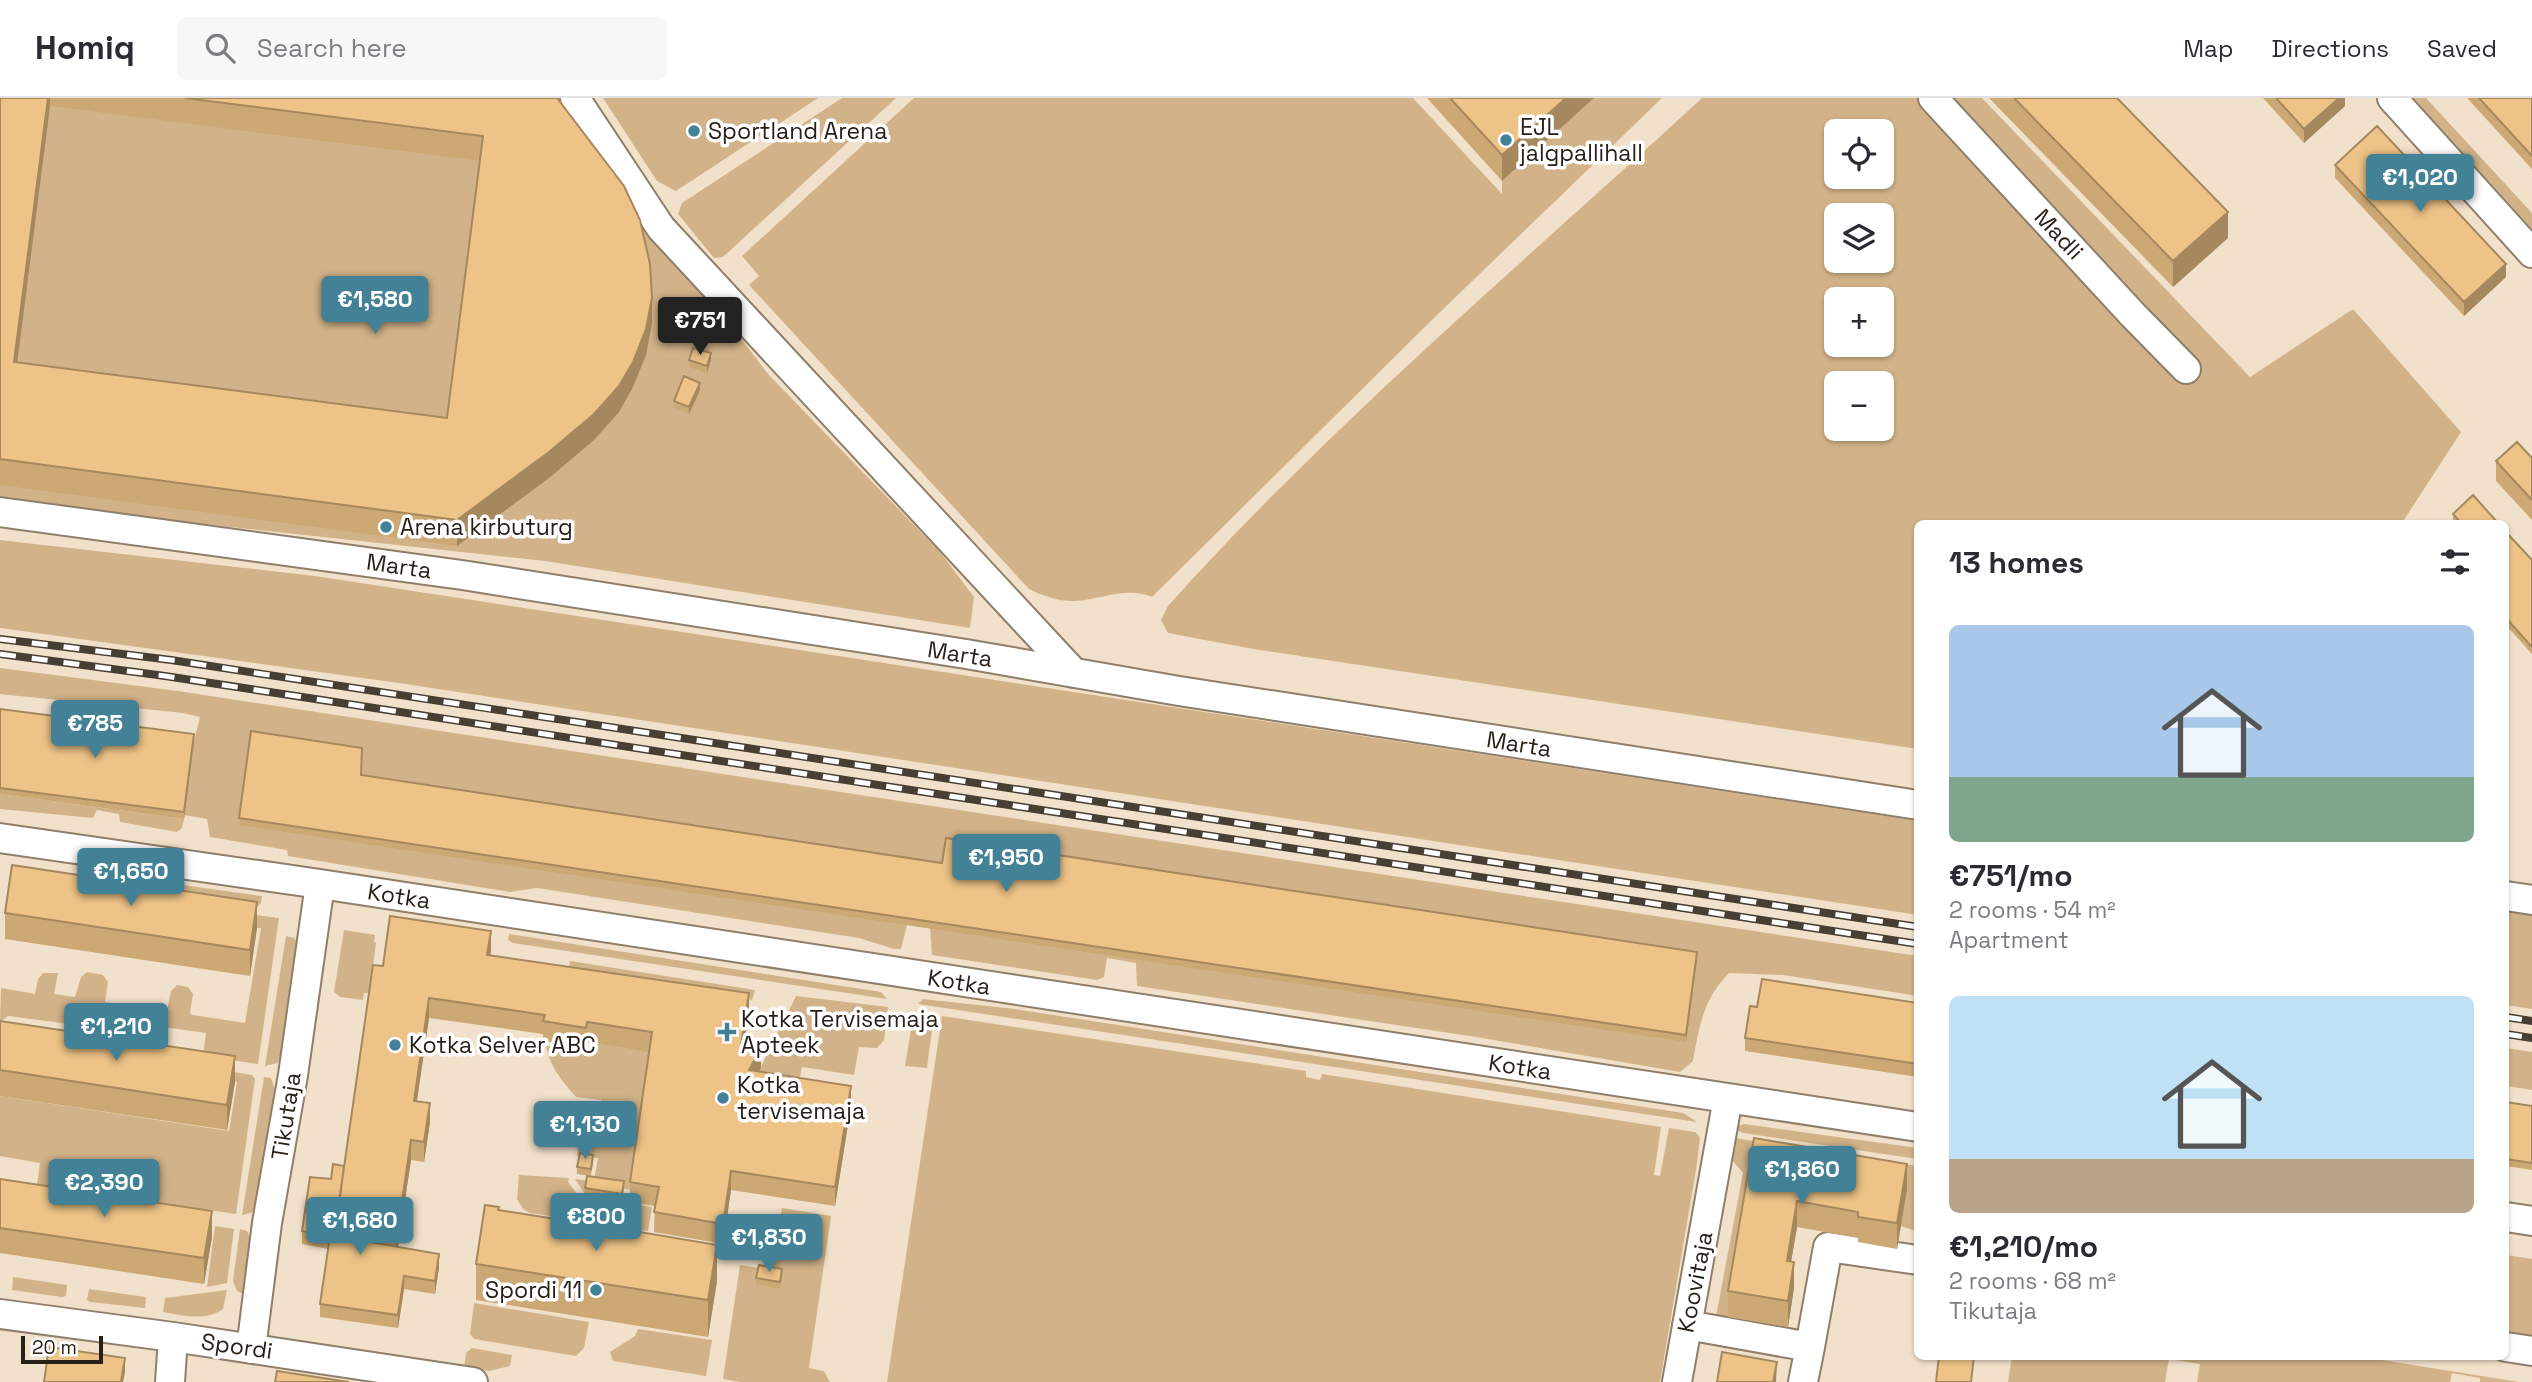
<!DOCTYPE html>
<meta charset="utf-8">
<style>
:root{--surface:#fff;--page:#f7f7f7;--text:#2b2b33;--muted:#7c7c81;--line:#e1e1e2;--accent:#438196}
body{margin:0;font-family:"Space Grotesk",sans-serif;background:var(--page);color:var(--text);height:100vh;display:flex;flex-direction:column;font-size:26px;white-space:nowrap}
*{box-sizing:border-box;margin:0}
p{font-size:23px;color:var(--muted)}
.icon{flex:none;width:38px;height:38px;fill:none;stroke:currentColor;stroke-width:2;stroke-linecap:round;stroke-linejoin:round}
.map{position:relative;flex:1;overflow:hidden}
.details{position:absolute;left:1914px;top:422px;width:595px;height:840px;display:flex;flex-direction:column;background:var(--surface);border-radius:10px;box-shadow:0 2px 5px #0004}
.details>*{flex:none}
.controls{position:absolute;left:1824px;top:21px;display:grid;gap:14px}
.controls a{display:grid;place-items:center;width:70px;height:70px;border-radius:10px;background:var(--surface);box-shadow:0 2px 5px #0004;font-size:35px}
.scale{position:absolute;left:21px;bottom:18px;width:82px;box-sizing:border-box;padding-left:7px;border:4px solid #262017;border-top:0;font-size:19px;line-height:24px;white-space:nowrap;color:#262017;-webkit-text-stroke:5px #fff;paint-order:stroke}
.price{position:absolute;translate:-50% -60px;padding:0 16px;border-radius:7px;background:var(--accent);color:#fff;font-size:23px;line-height:46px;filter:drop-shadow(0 2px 4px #0008)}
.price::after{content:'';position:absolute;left:50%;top:42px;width:21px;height:16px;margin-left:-10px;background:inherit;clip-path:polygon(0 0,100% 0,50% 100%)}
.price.active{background:#222;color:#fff}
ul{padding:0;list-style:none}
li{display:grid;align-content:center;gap:14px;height:371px;padding:0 35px}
li span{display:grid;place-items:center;height:217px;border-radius:10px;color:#555}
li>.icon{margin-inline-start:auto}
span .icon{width:126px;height:126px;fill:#fffc;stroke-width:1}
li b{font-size:30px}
h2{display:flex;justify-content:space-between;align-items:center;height:84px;padding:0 35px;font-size:30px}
header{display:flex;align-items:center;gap:42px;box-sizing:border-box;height:98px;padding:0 35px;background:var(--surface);border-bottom:2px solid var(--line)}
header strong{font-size:33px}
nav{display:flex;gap:38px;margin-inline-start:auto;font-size:24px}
.search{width:490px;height:63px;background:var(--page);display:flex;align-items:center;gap:18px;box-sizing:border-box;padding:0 24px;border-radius:10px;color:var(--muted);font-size:26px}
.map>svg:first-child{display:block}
.green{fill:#d2b389;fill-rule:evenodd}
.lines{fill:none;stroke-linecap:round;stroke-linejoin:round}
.minor-casing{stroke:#8e7e6a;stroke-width:32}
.minor{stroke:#fff;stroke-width:28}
.rail-casing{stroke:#473f34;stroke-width:8}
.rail{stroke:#fff;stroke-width:5;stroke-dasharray:16;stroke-linecap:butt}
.wall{fill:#cca874;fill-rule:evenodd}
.shaded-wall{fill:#a6885e}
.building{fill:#edc387;stroke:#a6885e;stroke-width:2}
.poi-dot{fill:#438196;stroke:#fff;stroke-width:2.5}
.labels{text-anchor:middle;stroke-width:7;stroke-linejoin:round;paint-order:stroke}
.poi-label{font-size:23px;fill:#262017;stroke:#fff;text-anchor:start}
.street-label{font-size:23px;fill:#262017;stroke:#fff}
</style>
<header>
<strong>Homiq</strong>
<div class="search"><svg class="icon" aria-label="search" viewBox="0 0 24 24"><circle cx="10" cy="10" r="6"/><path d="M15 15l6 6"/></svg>Search here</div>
<nav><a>Map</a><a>Directions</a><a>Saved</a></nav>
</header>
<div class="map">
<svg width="2532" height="1284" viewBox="0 0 2532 1284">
<rect width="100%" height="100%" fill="#f2e1ca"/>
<path class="green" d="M0 0H564L671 149 768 276 940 454 974 499 970 530 545 463 0 404Z
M603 0H818L676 93 657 83Z
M842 0H896L723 159 714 160 678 116 682 105Z
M914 0H1413L1502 96V83L1594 0H1662L1435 219 1152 499C1127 488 1102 501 1076 503 1061 504 1043 498 1029 491L749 187 759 178 742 158Z
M1702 0H1982L2250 279 2353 211 2461 334 2402 425H1918V651L1253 551 1168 535 1161 522 1168 508C1332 325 1522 166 1702 0ZM1836 33H1881V79H1836ZM1836 117H1881V163H1836ZM1836 201H1881V247H1836ZM1836 285H1881V331H1836Z
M2407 0H2426L2532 115V136Z
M0 442 315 478 1918 723V817L399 585 0 530Z
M0 570 178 593 1918 858V898L1783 877 1729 875C1704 900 1699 928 1693 963L1680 974 1476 939 1137 888 1136 865 1107 860 1104 879 1097 882 932 857 930 830 907 827 901 851H894L859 840 537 790 510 794 288 758 287 752 210 739 207 721 184 717 194 643 200 619 183 615 0 596Z
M0 696 184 721 182 730 177 734 120 724 119 716 97 712 93 720 0 711Z
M83 775H96L262 798 261 805 257 809 81 783Z
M227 813 279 820 258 966 203 958 206 935 93 919 92 929 8 918 0 924 1 890 35 896 38 881 43 875H58L54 896 75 899 81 879 87 874 103 877 108 884 105 904 167 913 171 893 177 887 188 889 193 896 190 915 193 917 245 925 261 830H257Z
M2506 813 2532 817V911L2506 907Z
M344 832 375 837 374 844H376L370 895H364L363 902 340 899 334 894Z
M509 836 881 894 887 901 513 845 508 842Z
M286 838 294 840 299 846 280 959 278 965 265 968Z
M570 863 755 892 752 902 717 896 566 885Z
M796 898 888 909 884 942 877 950 859 949 854 977 802 969 799 984 757 977Z
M923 901 1015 911 1683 1015 1697 1024 918 906Z
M914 914 934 917 927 970 905 968Z
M942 918 1306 973V979L1320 982 1322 976 1661 1029 1654 1077 1660 1078 1669 1030 1695 1034 1700 1039 1697 1066 1660 1284H887Z
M594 945 652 954 632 1092 588 1085 585 1096 575 1081 594 1083 598 1060 577 1058 580 1041 595 1043 601 1002 576 999C562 983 550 969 546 948L592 955Z
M2506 950 2532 954V992L2506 988Z
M203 969 252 977 255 981 236 1116 37 1087 40 1065 0 1058V998L229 1033 237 984 198 978Z
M264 979 271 980 275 992 257 1108 254 1114 242 1117Z
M1744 1026 1918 1050V1061L1743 1035 1732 1030Z
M1728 1039 1918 1068V1145L1916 1133 1901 1128 1907 1092 1754 1066 1728 1219 1788 1229 1784 1241 1715 1224 1743 1075 1726 1055Z
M519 1077 569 1080 568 1084 582 1103 595 1105 613 1128 530 1115 523 1111 517 1101Z
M624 1104 652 1109 648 1133 620 1129Z
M782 1110 831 1118 809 1270 824 1273 830 1284H740L723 1281 740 1167 771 1172Z
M215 1128 234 1131 227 1185 207 1189Z
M240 1131 247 1133 252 1143 243 1196 237 1193 233 1183Z
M2506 1157 2532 1161V1249L2506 1245Z
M13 1179 67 1187 66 1198 62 1199 12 1192Z
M89 1191 146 1199 145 1210 90 1204 87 1202Z
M227 1192 223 1211C207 1223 182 1218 163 1214L165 1200Z
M474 1205 589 1224 584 1250 576 1258 474 1241 470 1236Z
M638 1231 712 1242 706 1278 613 1263 610 1254 635 1238Z
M472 1250 512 1257 510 1268 489 1273 464 1271 466 1255Z
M2012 1258H2357L2519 1284H2480V1280L2452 1275 2450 1284H2197L2200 1266 2169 1261 2165 1284H2008Z"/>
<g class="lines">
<g class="minor-casing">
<path id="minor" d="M575 0 661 130 1074 575
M1933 0 2133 217 2186 271
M2392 0 2532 155
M0 414 462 477 966 556 1179 593 1918 707
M0 740 320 786 1918 1029
M2506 798 2532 802
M2506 1119 2532 1123
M0 1216 173 1239 473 1284
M1687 1227 1810 1249 1828 1149 1918 1162
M2506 1249 2532 1253
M251 1251 267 1125 293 977 320 786
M170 1284 173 1239
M1677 1284 1728 1000
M1803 1284 1810 1249"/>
</g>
<use href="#minor" class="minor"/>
<g class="rail-casing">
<path id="rail" d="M0 541 171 562 1918 829
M0 556 165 578 1918 846
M2506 919 2532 923
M2506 936 2532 940"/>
</g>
<use href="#rail" class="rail"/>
</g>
<path class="wall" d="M0 0H557L652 225 646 257 633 289 619 314 594 342 549 380 457 448 0 387ZM50 8 480 63 447 320 17 265Z
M1427 0H1594L1502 83Z
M1989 0H2117L2228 140 2173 189Z
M2263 0H2345V8L2304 45Z
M2467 0H2532V71Z
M2335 67 2506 179 2464 218 2335 80Z
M689 262H711L707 275 689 269Z
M700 292 689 316 674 309V303Z
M2532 360V422L2496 383V363Z
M2453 416 2498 425H2455L2453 422Z
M2506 434 2532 462V556L2506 527Z
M0 611 194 643 184 721 0 696Z
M361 677 942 765 1697 861 1686 944 239 727V720Z
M5 815 257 830 250 878 5 841Z
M491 853 490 857 749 915 744 947 761 969 759 974 851 1008 835 1108 731 1092 723 1146 654 1134 655 1108 630 1104V1084L649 954 587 944 586 949 543 943V936L429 920 417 1003 430 1024 424 1064 411 1062 398 1149 439 1169 435 1196 404 1191 398 1230 320 1219V1206L328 1151 302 1146V1133L331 1081 344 1068 383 868Z
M1918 905V979L1745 953V940L1757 909Z
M0 923 235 984 227 1032 0 998Z
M2506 1004 2532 1008V1072L2506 1068Z
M1754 1040 1907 1092 1897 1151 1858 1144V1140L1797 1129 1791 1163 1794 1190 1788 1229 1728 1219V1193Z
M593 1064 591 1078 577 1076V1069Z
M0 1081 212 1139 204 1186 0 1155Z
M585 1090H624L622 1103 585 1097Z
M499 1112 626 1132 717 1183 708 1239 476 1202V1166Z
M782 1178 780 1191 756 1186V1180Z"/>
<path class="shaded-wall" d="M48 0H50V8L14 290V264Z
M1566 0H1594L1502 83V57Z
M2339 0H2345V8L2304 45V31Z
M2228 114V140L2173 189V163Z
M2506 166V179L2464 218V204Z
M652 200V225L646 257 633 289 619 314 594 342 549 380 457 448V422Z
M711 255V262L707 275V268Z
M700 285V292L689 316V309Z
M194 636V643L184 721V714Z
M257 804V830L250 878V852Z
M491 833V853L487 876V857Z
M1697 854V861L1686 944V937Z
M749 895V915L741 966V947Z
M429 900V920L414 1022V1003Z
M761 950V969L749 992V972Z
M235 958V984L227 1032V1007Z
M851 988V1008L835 1108V1089Z
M430 1005V1024L424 1064V1044Z
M411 1042V1062L396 1162V1143Z
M1907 1066V1092L1897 1151V1125Z
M731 1073V1092L723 1146V1126Z
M1797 1103V1129L1787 1188V1163Z
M626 1107V1143L622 1131Z
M212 1113V1139L204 1186V1160Z
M717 1147V1183L708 1239V1202Z
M439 1156V1169L435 1196V1183Z
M1794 1164V1190L1788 1229V1203Z
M404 1178V1191L398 1230V1217Z
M125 1260V1274L123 1284H121Z
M1777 1264 1776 1284H1773Z"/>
<path class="building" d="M0 0H48L14 264 447 320 483 38 185 0H557L624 88 640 122 650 166 652 200 646 231 633 264 619 288 594 316 549 354 457 422 0 361Z
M1450 0H1566L1502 57Z
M2014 0H2117L2228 114 2173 163Z
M2276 0H2339L2304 31Z
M2479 0H2532V58Z
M2377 28 2506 166 2464 204 2335 67Z
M693 250 711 255 707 268 689 262Z
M684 278 700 285 689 309 674 303Z
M2517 344 2532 360V402L2496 363Z
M2473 397 2498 425H2461L2453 416Z
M2506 434 2532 462V549L2506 520Z
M0 611 194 636 184 714 0 690Z
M251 633 362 650 361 677 942 765 946 740 1697 854 1686 937 239 720Z
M12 767 257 804 250 852 5 815Z
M390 818 491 833 487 857 749 895 741 947 761 950 749 972 851 988 835 1089 731 1073 723 1126 654 1114 659 1089 630 1084 652 934 587 924 586 930 543 923 545 917 429 900 414 1003 430 1005 424 1044 411 1042 396 1143 335 1132 373 867 383 868Z
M1762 881 1918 905V966L1745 940 1750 908 1757 909Z
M0 923 235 958 227 1007 0 972Z
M2506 1004 2532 1008V1065L2506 1061Z
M1754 1040 1907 1066 1897 1125 1858 1119V1114L1797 1103 1787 1163 1794 1164 1788 1203 1728 1193Z
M580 1055 593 1057 591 1071 577 1069Z
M333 1066 344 1068 335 1138 439 1156 435 1183 404 1178 398 1217 320 1206 330 1138 302 1133 310 1079 331 1081Z
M587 1078 624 1083 622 1096 585 1090Z
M0 1081 212 1113 204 1160 0 1130Z
M611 1104 626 1107 622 1131 717 1147 708 1202 476 1166 485 1107 499 1109 498 1112 607 1129Z
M759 1167 782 1171 780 1184 756 1180Z
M49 1249 125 1260 121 1284H44Z
M1722 1254 1777 1264 1773 1284H1717Z
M1939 1258H1974L1971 1284H1936Z
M277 1273 349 1284H275Z"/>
<g class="poi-dot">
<circle cx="694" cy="33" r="7"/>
<circle cx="1506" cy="42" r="7"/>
<circle cx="386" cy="429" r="7"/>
<path d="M723.5 923.5h7v7h7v7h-7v7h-7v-7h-7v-7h7z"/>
<circle cx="395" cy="947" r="7"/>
<circle cx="723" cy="1000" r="7"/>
<circle cx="596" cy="1192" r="7"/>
</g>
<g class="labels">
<g class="poi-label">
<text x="1520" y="37">EJL<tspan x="1520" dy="26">jalgpallihall</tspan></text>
<text x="708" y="41">Sportland Arena</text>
<text x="400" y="437">Arena kirbuturg</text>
<text x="741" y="929">Kotka Tervisemaja<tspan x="741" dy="26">Apteek</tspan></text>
<text x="409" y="955">Kotka Selver ABC</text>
<text x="737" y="995">Kotka<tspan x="737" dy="26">tervisemaja</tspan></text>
<text x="582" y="1200" text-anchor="end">Spordi 11</text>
</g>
<g class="street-label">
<text transform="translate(2059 136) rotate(47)" y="8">Madli</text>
<text transform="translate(399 468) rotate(8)" y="8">Marta</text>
<text transform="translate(960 556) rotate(9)" y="8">Marta</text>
<text transform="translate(1519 646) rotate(9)" y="8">Marta</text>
<text transform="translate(399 798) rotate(9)" y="8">Kotka</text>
<text transform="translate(959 884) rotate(9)" y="8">Kotka</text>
<text transform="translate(1520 969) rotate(9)" y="8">Kotka</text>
<text transform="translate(286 1018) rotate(-81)" y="8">Tikutaja</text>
<text transform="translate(1695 1184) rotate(-79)" y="8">Koovitaja</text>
<text transform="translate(237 1248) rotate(8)" y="8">Spordi</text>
</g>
</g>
</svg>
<div class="controls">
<a><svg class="icon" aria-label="locate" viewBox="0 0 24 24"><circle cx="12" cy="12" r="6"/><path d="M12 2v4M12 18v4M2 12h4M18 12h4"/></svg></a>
<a><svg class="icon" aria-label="layers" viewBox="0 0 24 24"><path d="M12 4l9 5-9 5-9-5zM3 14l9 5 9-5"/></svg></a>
<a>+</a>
<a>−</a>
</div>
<div class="scale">20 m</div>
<b class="price" style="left:2420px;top:116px">€1,020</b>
<b class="price" style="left:375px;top:238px">€1,580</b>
<b class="price active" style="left:700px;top:259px">€751</b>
<b class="price" style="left:95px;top:662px">€785</b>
<b class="price" style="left:1006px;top:796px">€1,950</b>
<b class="price" style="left:131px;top:810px">€1,650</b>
<b class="price" style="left:116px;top:965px">€1,210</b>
<b class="price" style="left:585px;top:1063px">€1,130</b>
<b class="price" style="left:1802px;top:1108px">€1,860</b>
<b class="price" style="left:104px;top:1121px">€2,390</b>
<b class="price" style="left:596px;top:1155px">€800</b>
<b class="price" style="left:360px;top:1159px">€1,680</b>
<b class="price" style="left:769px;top:1176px">€1,830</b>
<section class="details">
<h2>13 homes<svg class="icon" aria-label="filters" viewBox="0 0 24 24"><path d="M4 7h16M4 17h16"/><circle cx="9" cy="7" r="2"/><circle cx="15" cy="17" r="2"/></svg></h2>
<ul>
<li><span style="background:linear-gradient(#a9c7e8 70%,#7fa58c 0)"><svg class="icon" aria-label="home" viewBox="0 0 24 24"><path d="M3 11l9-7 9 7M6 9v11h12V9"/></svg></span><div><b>€751/mo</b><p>2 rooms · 54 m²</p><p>Apartment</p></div></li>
<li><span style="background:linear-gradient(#bfe0f5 75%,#b9a48a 0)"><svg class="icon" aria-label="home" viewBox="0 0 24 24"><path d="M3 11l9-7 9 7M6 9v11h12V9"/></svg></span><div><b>€1,210/mo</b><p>2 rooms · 68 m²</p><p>Tikutaja</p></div></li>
</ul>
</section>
</div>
